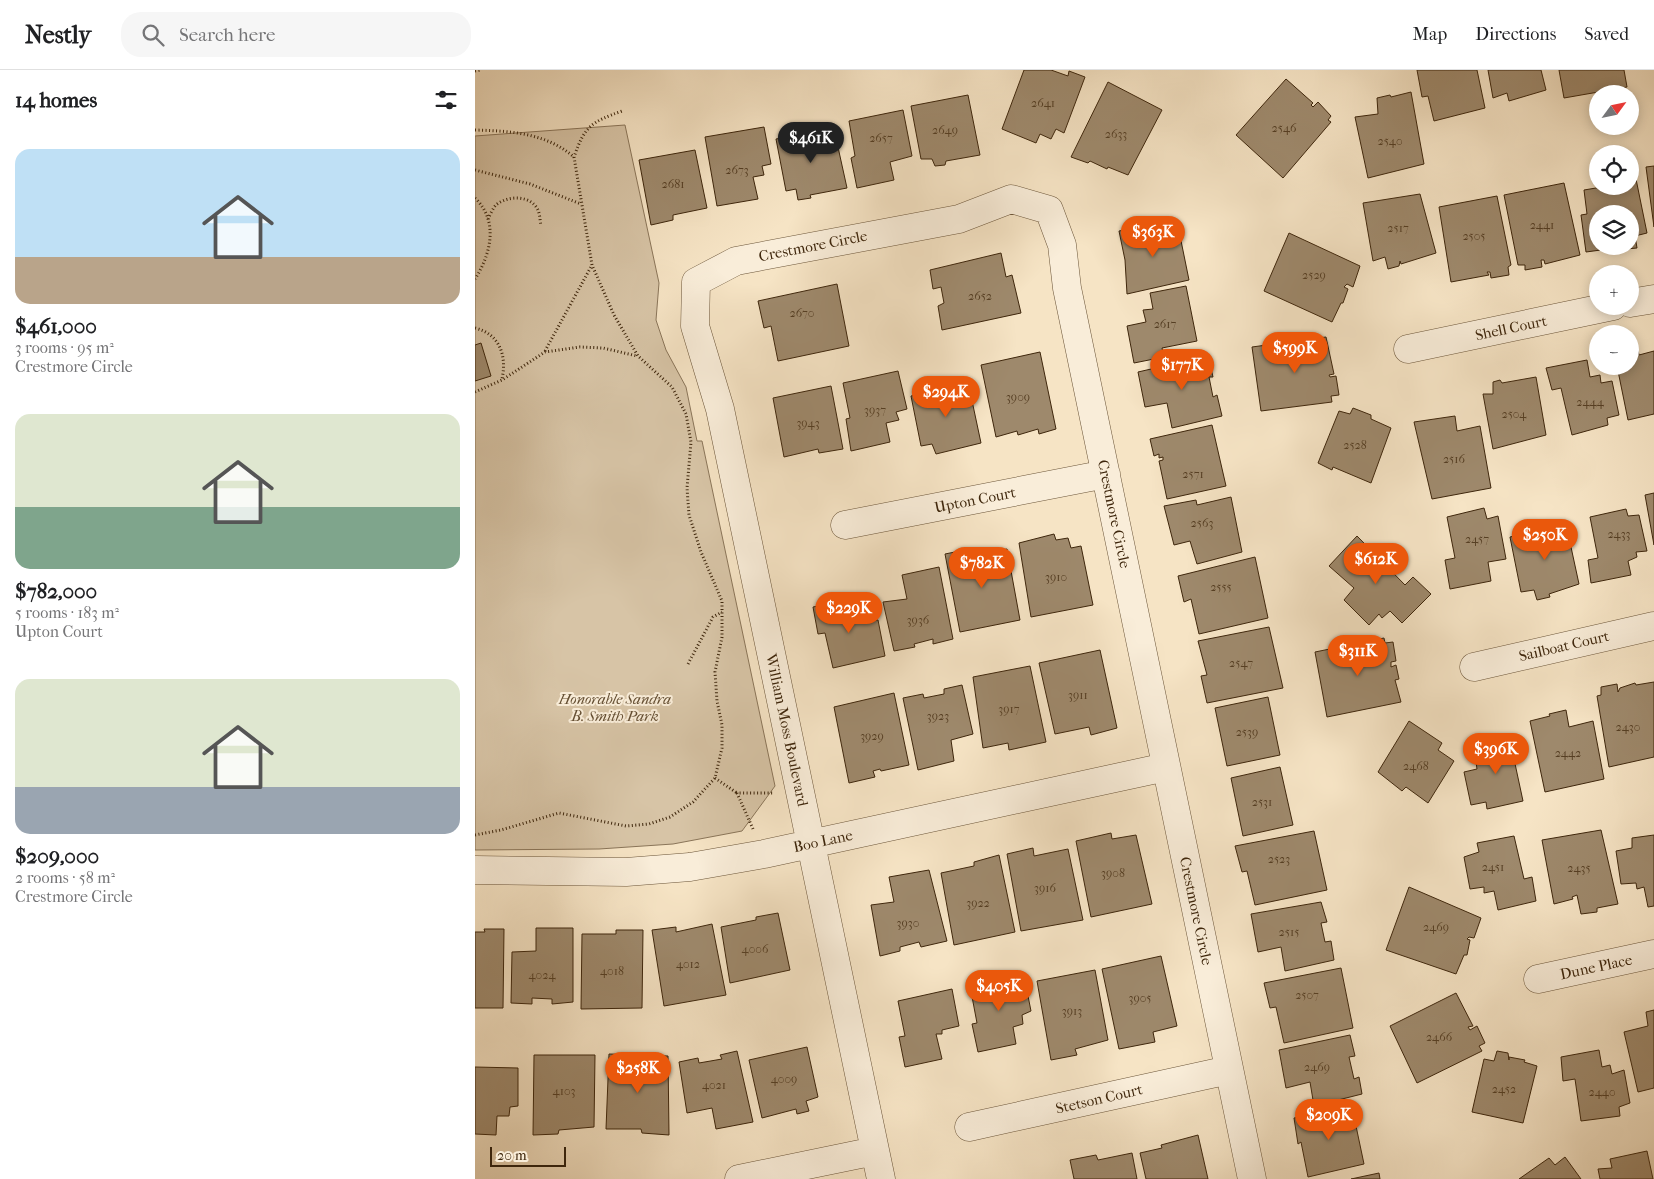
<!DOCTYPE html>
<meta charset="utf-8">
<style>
:root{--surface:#fff;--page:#f6f6f6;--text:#202124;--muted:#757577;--line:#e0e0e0;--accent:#ea580c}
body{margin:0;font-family:"IM FELL French Canon",serif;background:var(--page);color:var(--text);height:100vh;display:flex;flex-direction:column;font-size:19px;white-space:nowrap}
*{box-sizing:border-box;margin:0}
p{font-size:16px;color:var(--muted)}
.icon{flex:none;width:28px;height:28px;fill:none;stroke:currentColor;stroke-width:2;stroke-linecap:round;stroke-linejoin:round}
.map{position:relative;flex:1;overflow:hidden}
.drawer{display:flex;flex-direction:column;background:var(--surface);width:475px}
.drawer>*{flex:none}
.needle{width:32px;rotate:57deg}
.tools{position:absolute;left:1114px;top:15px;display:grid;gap:10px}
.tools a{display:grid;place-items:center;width:50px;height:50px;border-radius:50%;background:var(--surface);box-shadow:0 2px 12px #0003;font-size:25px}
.scale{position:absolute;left:15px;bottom:12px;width:76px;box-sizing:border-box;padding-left:5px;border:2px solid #3e260c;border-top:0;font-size:14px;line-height:18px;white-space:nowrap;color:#3e260c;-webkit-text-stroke:4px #f9edd9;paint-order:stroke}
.price{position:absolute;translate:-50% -42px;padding:0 11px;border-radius:18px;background:var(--accent);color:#fff;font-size:16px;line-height:32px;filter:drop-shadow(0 1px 2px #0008)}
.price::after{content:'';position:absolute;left:50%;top:30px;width:15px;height:11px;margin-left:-8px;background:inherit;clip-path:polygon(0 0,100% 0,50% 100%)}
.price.selected{background:#222;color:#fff}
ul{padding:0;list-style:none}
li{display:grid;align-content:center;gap:10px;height:265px;padding:0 15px}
li span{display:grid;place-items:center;height:155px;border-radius:15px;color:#555}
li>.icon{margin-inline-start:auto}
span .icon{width:90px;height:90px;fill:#fffc;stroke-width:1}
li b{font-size:21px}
h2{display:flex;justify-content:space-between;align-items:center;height:60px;padding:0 15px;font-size:21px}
header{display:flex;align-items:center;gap:30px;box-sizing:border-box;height:70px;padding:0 25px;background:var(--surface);border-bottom:1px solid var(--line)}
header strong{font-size:24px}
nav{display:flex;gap:28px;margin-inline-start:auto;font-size:18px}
.search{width:350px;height:45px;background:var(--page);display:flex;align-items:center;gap:12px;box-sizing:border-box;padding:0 18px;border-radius:20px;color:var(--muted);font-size:19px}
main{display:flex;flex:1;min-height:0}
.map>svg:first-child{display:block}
.green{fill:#d7c4a6;stroke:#8a7559}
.building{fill:#9e896c;stroke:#3e260c}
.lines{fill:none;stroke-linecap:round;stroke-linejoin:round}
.minor-casing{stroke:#6c563a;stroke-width:29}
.path{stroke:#3e260c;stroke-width:3;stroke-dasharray:1 2.5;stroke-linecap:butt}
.minor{stroke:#f9edd9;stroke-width:28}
.labels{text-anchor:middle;stroke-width:4;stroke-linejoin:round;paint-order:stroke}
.number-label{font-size:12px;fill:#563f24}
.street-label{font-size:15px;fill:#3e260c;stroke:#f9edd9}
.park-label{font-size:15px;font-style:italic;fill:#644e32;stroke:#f9edd9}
</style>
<header>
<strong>Nestly</strong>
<div class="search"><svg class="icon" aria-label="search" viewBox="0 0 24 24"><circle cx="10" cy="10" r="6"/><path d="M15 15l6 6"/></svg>Search here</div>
<nav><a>Map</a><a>Directions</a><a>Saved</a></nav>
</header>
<main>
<section class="drawer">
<h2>14 homes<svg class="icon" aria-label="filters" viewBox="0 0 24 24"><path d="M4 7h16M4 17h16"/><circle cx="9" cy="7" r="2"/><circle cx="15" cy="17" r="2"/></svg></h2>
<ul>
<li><span style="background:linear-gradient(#bfe0f5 70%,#b9a48a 0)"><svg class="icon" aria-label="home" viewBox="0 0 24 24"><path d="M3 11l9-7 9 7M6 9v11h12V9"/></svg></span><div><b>$461,000</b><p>3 rooms · 95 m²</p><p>Crestmore Circle</p></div></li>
<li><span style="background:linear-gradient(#dfe7d0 60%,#7fa58c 0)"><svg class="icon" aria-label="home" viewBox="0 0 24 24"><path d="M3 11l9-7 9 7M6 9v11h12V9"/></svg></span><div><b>$782,000</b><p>5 rooms · 183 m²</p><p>Upton Court</p></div></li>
<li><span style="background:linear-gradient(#dfe7d0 70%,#9aa5b1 0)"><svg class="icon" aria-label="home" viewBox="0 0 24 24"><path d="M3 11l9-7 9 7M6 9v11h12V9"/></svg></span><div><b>$209,000</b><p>2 rooms · 58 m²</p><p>Crestmore Circle</p></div></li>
</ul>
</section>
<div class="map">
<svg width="1179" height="1109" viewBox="0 0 1179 1109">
<rect width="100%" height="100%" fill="#f6e4c5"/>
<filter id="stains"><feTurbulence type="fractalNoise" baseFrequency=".004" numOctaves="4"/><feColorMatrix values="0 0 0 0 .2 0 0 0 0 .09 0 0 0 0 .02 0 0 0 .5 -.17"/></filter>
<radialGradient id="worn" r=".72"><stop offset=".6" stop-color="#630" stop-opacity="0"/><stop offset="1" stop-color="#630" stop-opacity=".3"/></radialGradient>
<path class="green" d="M150 55 184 213 181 250 191 280 211 317 222 371H227L300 716 267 761 198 774 124 779 0 780V66Z"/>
<path class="building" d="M549 0H576L593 6 594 1 610 7 589 63 581 59 576 69 565 64 561 73 527 59Z
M942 0H1002L1010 38 959 51 953 26 947 27Z
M1013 0H1066L1071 20 1034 31 1032 23 1018 28Z
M1084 0H1149L1152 17 1089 28Z
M811 9 838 33 836 35 838 37 843 32 856 46 853 50 856 52 808 108 761 65Z
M633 12 687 40 653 105 633 97 632 99 615 91 613 93 596 87Z
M936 22 949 94 893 108 880 47 903 44 902 28 915 25 916 27Z
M493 25 505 85 471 91 470 95 460 96 457 89H446L436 36Z
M428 40 437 86 415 92 419 110 382 118 376 88 380 86 374 51Z
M289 57 296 94 287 96 289 105 278 107 283 129 242 136 230 67Z
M359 59 372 118 335 125 336 128 323 130 321 119 311 121 301 69Z
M220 80 232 138 198 145V150L176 155 164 90Z
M1179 96V157L1171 97Z
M1161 109 1172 163 1160 166 1162 178 1151 179 1150 176H1155V144H1122V176L1148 177 1111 182 1106 145 1112 144 1109 120 1133 116H1155V110Z
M1089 113 1105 185 1070 194 1069 190H1066L1067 197 1050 200V195H1043L1029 125Z
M945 124 961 183 926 194 925 191 924 196 913 199 910 187 898 191 888 133Z
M1022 126 1036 195 1033 197 1034 205 1016 208 1015 202H1012L1014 205 976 212 964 137Z
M686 154 687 160 703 156 714 210 652 224 650 190 644 161Z
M814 163 885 196 878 217 872 214 869 217 873 219 868 233H866L857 252 789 221Z
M526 183 531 207 537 205 546 243 467 260 463 236 469 233 466 217 458 219 455 200Z
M362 214 374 276 303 291 296 256 289 258 283 231Z
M711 216 722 271 687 278 689 287 659 293 652 256 671 252 668 240 678 239 675 223Z
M851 267 859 304 854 305 855 307 861 306 864 325 856 326 857 332 786 341 777 277Z
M6 273 16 306 0 311V275Z
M1163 280 1164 285 1179 281V344L1153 350 1142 296H1155V282Z
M565 282 581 359 564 364 563 359 543 365 542 361 521 367 506 295Z
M733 286 738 307H734L738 327 742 325 747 346 697 358 692 333 670 337 663 302Z
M1112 290 1115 307 1125 305 1126 313 1137 311 1144 345 1132 348 1133 355 1097 365 1086 318 1077 320 1071 298Z
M423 301 432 339 421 342 424 350 411 353 415 372 376 381 371 349 375 348 368 313Z
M1061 307 1071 365 1018 379 1008 324H1018V312L1025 310 1027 313Z
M493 312 506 373 461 384 457 374 446 376 436 326Z
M356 316 368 379 344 383 343 379 309 387 298 328Z
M878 338 896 345V349L916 358 896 413 858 397 857 400 843 393 864 341 875 344Z
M980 346 982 361 1005 356 1016 418 957 429 939 352Z
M737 355 751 416 692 429 684 391 688 390V387L684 388V384L679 386 675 369Z
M1179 423V475L1170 425Z
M756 427 767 482 722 494 715 471 699 475 689 436 721 430 722 435Z
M1009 438 1012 449 1023 446 1031 489 1013 492 1016 511 975 519 970 490 980 488 972 447Z
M1151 439 1153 446 1164 445 1172 481 1161 482 1162 487 1153 491 1156 505 1116 513 1113 490 1123 488 1115 447Z
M1091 454 1104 514 1074 524 1075 527 1062 530 1059 520 1046 522 1035 467Z
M579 464 581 470 593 468 596 478 606 476 618 535 556 547 544 473Z
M882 466 930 515 938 507 956 524 927 553 915 541 907 548 904 544 894 555 869 530 879 518 854 496Z
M495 479 497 485 532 479 545 550 485 562 470 484Z
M780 487 793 548 724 564 716 529 709 532 703 506Z
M464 497 478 569 458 574V569L439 574 440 577 419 581 408 532 432 529 427 505Z
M377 529 380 547 393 545 394 550H403L410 586 358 598 350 563 343 564 338 537Z
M794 557 808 618 732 633 726 606 732 605 723 571Z
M909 568 910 573 918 572 921 591 916 592V597L921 595 924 609 920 610 926 632 852 647 840 582Z
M625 580 642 658 616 665 614 657 580 664 564 593Z
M555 596 571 672 534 680 533 673 508 678 498 607Z
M1179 612V687L1134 697 1122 626 1126 625V617L1142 614 1143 622 1145 618 1160 613 1161 615Z
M487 615 498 664 476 670 479 691 443 700 428 628 448 624 449 628 469 624V619Z
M419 623 434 695 406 701 405 699 398 701 400 707 374 713 359 637Z
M793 627 805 685 752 696 740 638Z
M1091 640 1094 657 1118 651 1129 709 1070 722 1055 651 1075 646 1074 644Z
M934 651 967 673 963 680 979 691 953 733 931 717 927 721 903 702Z
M1031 667 1032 671 1045 668 1049 686 1039 689 1048 731 1012 739 1011 732 996 735 989 702 1002 699 1001 692 1009 689 1006 673Z
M805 697 818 755 768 766 756 708Z
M1126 760 1143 834 1122 838V842L1106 844 1102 825 1097 827 1098 829 1079 834 1067 770Z
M839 761 852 820 780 835 772 801 767 802 760 776Z
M636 763 637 769 661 765 677 834 616 847 601 771Z
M1179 765V836L1173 837 1169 817 1162 819 1161 813 1146 814 1141 781 1157 778V768Z
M1039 766 1049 809 1057 807 1061 831 1023 840 1019 821 1009 823V817L995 819 989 787 1004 782 1002 773Z
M558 778 559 786 593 779 608 850 546 861 532 784Z
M524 785 540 862 479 875 466 803 499 796V792Z
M454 800 472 871 446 877 444 872 425 877V881L405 886 396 835 419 832 414 807Z
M934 817 1006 848 999 868 994 867 992 869 995 870 992 885H989L981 904 911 880Z
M846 832 852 852 846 853 850 872 856 871 859 890 810 901 806 877 783 882 776 844Z
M303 843 315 900 255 913 246 857 281 850V847Z
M237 854 251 925 189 936 177 860 201 857V862Z
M61 858H98V932L77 934V929L57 928V934L36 933 37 882 61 881Z
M9 859H29L28 938H0V862H10Z
M141 860H168L167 938 106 939 107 864H141Z
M686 886 702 956 678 962 680 972 644 979 627 899Z
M866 898 878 958 809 973 801 937 795 938 789 913Z
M620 900 633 970 600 979 602 985 576 990 562 911Z
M549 906 556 941 547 945 548 954 538 957 541 974 503 982 497 954 502 953 495 916Z
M477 919 484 956 467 960V964H461L467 989 430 997 424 967 430 966 423 931Z
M981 923 998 956 993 957 995 960 1002 956 1010 973 1004 976 1007 981 942 1013 915 956Z
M1179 940V1018L1163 1022 1149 962 1173 956 1171 942Z
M875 965 880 986 874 987 879 1009 884 1007 887 1024 839 1036 835 1012 811 1018 804 980Z
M332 977 343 1027 331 1031 334 1041 322 1044 321 1039 287 1048 274 990Z
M1124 980 1127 997 1135 995 1137 1004 1149 1000 1155 1033 1144 1037 1145 1046 1106 1051 1100 1009 1088 1011 1086 987Z
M262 981 278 1052 241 1059 237 1038 212 1043 204 992 223 988 224 993 247 989 245 985Z
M1022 981 1033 983 1034 990V987L1050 990 1049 992 1062 996 1048 1053 997 1042 1009 989 1019 991Z
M134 984 193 986 194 1065 167 1063 166 1059H131Z
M59 985H120L119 1057 84 1060 83 1064 58 1065Z
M0 997 43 998V1036L35 1037 34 1046H22L21 1065 0 1064Z
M877 1037 889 1094 833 1107 826 1072 823 1074 819 1048Z
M723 1065 733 1109H671L665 1083 687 1078 686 1075Z
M1172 1081 1178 1109H1125L1123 1099 1137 1098 1135 1089Z
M657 1083 662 1109H599L595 1090 621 1085 623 1090Z
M1090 1087 1106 1109H1044L1074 1088 1080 1095Z
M904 1103 905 1109H876Z"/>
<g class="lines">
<g class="minor-casing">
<path id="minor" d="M1155 233 1179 229
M933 279 1138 236
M370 455 631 404
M999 597 1179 556
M0 800 151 802 215 797 289 784 691 697
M1063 909 1179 884
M494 1057 754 1000
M264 1109 400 1081
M406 1109 245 339 220 256 221 212 261 191 484 149 536 129 574 140 587 175 592 218 777 1109"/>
</g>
<path class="path" d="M0 1 6 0
M0 60C36 61 71 63 99 87
M0 100 55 114 106 134
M0 128C24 151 16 184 0 209
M13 149C15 145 18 138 21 135 33 125 56 125 63 140 65 145 65 151 66 156
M0 258C25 264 32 286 27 309
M70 281 117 195
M0 322 27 310 70 282 105 277 128 278 162 286
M213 594 238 547 247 542
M240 708 262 723
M278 759 262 723H299
M0 765 26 760 84 743 151 756 174 754 195 747 218 732 240 708 247 678V655L242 631 240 602 247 567V531L226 482 214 445 212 418 216 372 211 344 197 317 163 286 139 245 117 195 99 87C110 55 117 52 147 41"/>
<use href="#minor" class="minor"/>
</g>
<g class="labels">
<g class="number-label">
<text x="568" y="37">2641</text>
<text x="809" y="62">2546</text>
<text x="470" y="64">2649</text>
<text x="641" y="68">2633</text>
<text x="406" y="72">2657</text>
<text x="915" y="75">2540</text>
<text x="262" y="104">2673</text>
<text x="198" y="118">2681</text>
<text x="1067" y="159">2441</text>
<text x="923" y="162">2517</text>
<text x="999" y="170">2505</text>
<text x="839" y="209">2529</text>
<text x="505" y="230">2652</text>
<text x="327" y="247">2670</text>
<text x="690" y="258">2617</text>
<text x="543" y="331">3909</text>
<text x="1115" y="336">2444</text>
<text x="400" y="344">3937</text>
<text x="1039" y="348">2504</text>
<text x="333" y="357">3943</text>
<text x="880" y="379">2528</text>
<text x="979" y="393">2516</text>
<text x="718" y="408">2571</text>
<text x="727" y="457">2563</text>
<text x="1144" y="468">2433</text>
<text x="1002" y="473">2457</text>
<text x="581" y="511">3910</text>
<text x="746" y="521">2555</text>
<text x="443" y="554">3936</text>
<text x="766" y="597">2547</text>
<text x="603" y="629">3911</text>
<text x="534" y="643">3917</text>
<text x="463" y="650">3923</text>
<text x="1153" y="661">2430</text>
<text x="772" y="666">2539</text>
<text x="397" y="670">3929</text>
<text x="1093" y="687">2442</text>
<text x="941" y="700">2468</text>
<text x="787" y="736">2531</text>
<text x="804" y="793">2523</text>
<text x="1018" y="801">2451</text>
<text x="1104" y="802">2435</text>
<text x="638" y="807">3908</text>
<text x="570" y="822">3916</text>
<text x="503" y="837">3922</text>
<text x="433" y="857">3930</text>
<text x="961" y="861">2469</text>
<text x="814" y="866">2515</text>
<text x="280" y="883">4006</text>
<text x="213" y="898">4012</text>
<text x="137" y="905">4018</text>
<text x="67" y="909">4024</text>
<text x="832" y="929">2507</text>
<text x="665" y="932">3905</text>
<text x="597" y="945">3913</text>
<text x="964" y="971">2466</text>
<text x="842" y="1001">2469</text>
<text x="309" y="1013">4009</text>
<text x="239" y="1019">4021</text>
<text x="1029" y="1023">2452</text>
<text x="89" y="1025">4103</text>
<text x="1127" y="1026">2440</text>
</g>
<g class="street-label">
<text transform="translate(338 176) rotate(-11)" y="5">Crestmore Circle</text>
<text transform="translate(1036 258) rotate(-12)" y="5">Shell Court</text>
<text transform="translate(500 430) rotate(-11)" y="5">Upton Court</text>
<text transform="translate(639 444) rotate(78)" y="5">Crestmore Circle</text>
<text transform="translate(1089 576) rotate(-13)" y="5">Sailboat Court</text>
<text transform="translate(312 660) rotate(78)" y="5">William Moss Boulevard</text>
<text transform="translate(348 771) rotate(-12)" y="5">Boo Lane</text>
<text transform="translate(721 841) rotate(78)" y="5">Crestmore Circle</text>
<text transform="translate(1121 897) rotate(-12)" y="5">Dune Place</text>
<text transform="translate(624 1029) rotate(-13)" y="5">Stetson Court</text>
</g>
<g class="park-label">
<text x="140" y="634">Honorable Sandra<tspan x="140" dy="17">B. Smith Park</tspan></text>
</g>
</g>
<rect width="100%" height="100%" filter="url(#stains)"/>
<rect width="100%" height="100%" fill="url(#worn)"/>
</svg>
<div class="tools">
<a><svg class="needle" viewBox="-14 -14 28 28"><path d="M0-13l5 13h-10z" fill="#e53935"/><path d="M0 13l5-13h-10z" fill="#757577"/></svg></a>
<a><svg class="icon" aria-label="locate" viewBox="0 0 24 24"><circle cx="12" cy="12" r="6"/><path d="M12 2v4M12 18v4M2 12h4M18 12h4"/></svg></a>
<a><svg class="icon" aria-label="layers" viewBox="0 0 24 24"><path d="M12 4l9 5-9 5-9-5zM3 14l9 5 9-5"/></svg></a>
<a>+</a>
<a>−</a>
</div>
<div class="scale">20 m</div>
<b class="price selected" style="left:336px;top:94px">$461K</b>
<b class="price" style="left:678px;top:188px">$363K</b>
<b class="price" style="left:820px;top:304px">$599K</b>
<b class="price" style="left:707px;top:321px">$177K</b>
<b class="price" style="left:471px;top:348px">$294K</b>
<b class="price" style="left:1070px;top:491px">$250K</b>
<b class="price" style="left:901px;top:515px">$612K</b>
<b class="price" style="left:507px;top:519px">$782K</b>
<b class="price" style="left:374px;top:564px">$229K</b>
<b class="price" style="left:883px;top:607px">$311K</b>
<b class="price" style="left:1021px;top:705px">$396K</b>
<b class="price" style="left:524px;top:942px">$405K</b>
<b class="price" style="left:163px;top:1024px">$258K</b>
<b class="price" style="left:854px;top:1071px">$209K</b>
</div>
</main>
